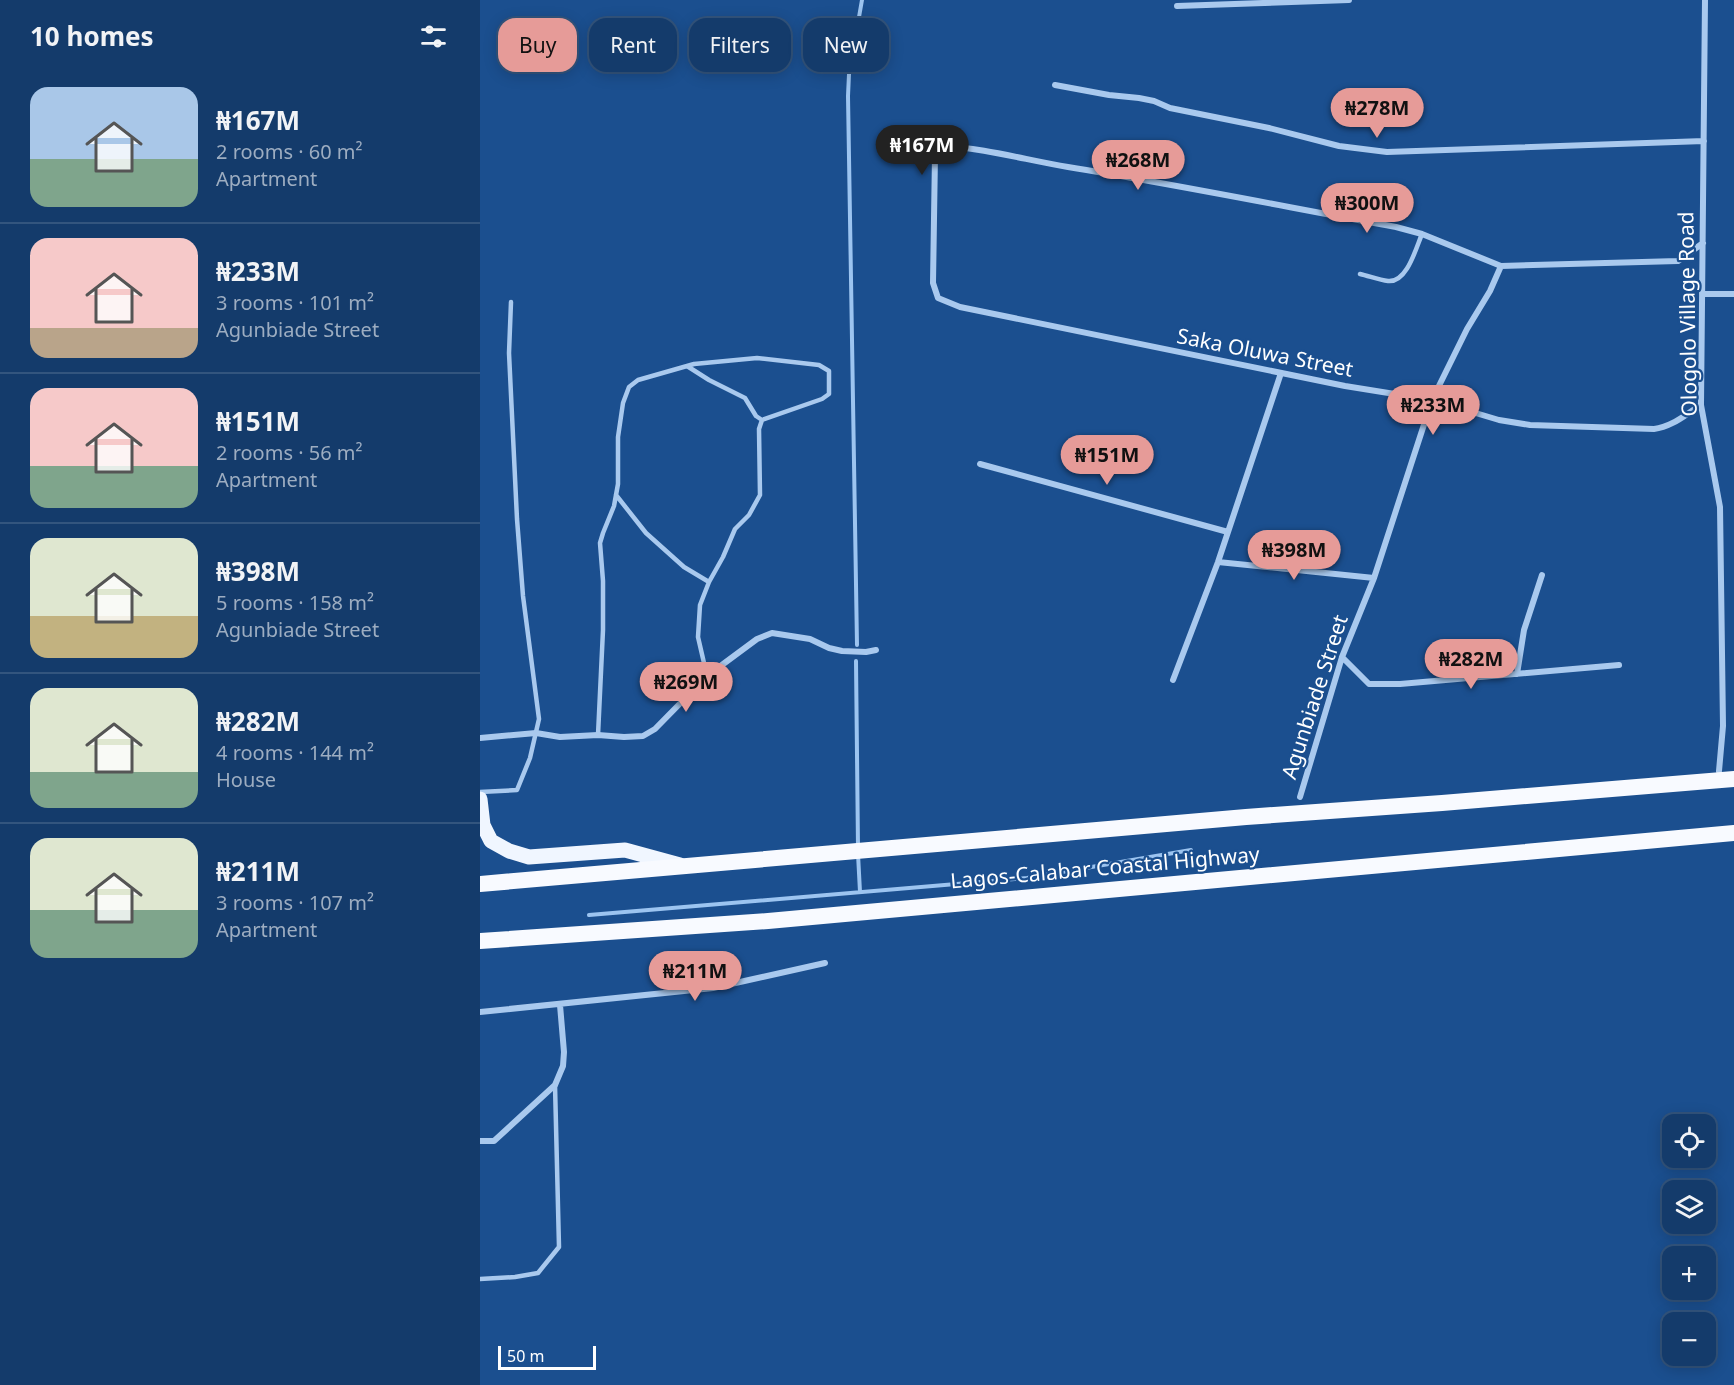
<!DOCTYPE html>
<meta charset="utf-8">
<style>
:root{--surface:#143b6b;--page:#214673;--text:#f1f3f6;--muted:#9dadc1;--line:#33557e;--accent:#e69b98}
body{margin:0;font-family:"Noto Sans",sans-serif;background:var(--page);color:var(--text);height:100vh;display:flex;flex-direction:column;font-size:22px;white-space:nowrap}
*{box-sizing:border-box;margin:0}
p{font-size:20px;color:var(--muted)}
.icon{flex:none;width:33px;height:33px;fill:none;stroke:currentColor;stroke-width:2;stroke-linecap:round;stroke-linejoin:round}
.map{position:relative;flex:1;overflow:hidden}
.drawer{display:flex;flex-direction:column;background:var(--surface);width:480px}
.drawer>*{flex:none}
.banner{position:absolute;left:18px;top:18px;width:570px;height:54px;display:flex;gap:12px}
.fabs{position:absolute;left:1182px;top:1114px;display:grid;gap:12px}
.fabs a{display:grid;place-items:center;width:54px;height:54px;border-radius:12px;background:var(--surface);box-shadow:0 3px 15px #0003,0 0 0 2px var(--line);font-size:30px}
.scale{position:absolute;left:18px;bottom:15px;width:98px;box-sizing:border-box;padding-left:6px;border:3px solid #fff;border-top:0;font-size:16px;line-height:21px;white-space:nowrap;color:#fff;-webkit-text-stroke:4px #1b4f8f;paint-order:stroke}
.price{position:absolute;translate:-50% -51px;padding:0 14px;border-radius:21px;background:var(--accent);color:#111;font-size:20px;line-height:39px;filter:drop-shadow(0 2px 3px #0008)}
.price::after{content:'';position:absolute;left:50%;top:36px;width:18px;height:14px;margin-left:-9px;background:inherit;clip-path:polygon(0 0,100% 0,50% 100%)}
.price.on{background:#222;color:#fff}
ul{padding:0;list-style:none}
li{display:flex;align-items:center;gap:18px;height:150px;padding:0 30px}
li+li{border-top:2px solid var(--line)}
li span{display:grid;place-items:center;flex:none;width:168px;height:120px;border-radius:18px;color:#555}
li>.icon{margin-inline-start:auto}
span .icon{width:72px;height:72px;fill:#fffc;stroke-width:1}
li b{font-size:26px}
h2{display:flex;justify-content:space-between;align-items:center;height:72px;padding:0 30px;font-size:26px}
.tag{padding:0 21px;border-radius:18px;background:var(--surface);box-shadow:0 3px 15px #0003,0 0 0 2px var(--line);font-size:21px;line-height:54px}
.tag.on{background:var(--accent);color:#111}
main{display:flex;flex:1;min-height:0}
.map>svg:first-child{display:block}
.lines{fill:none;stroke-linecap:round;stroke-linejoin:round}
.stream{stroke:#9cc4f0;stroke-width:4}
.service{stroke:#a9c9ee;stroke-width:4.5}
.minor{stroke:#a9c9ee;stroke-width:6}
.primary{stroke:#f0f6ff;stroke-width:15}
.trunk{stroke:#f8faff;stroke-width:16}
.labels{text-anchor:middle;stroke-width:4.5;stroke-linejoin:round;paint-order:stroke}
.street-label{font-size:21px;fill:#fff;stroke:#1b4f8f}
</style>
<main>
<section class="drawer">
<h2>10 homes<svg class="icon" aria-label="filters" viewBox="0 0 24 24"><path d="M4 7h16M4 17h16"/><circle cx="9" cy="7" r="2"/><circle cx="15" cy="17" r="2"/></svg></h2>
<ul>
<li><span style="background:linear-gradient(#a9c7e8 60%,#7fa58c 0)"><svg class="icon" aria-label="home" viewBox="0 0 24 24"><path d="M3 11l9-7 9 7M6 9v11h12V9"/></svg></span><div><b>₦167M</b><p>2 rooms · 60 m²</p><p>Apartment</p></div></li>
<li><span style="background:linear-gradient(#f6c9c9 75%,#b9a48a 0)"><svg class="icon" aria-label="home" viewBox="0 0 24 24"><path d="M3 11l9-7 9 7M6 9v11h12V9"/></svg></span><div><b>₦233M</b><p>3 rooms · 101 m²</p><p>Agunbiade Street</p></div></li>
<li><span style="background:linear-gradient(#f6c9c9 65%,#7fa58c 0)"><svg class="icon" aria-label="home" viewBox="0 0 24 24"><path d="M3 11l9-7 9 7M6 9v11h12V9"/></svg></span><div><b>₦151M</b><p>2 rooms · 56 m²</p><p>Apartment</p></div></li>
<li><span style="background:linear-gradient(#dfe7d0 65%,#c2b280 0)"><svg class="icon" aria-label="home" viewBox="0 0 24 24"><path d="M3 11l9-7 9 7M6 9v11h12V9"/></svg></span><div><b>₦398M</b><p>5 rooms · 158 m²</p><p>Agunbiade Street</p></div></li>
<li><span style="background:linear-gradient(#dfe7d0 70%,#7fa58c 0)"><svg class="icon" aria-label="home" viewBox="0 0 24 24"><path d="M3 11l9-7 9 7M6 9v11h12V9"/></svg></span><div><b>₦282M</b><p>4 rooms · 144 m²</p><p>House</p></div></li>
<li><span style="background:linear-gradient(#dfe7d0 60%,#7fa58c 0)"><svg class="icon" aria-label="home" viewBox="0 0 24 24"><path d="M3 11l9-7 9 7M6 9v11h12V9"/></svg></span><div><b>₦211M</b><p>3 rooms · 107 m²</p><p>Apartment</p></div></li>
</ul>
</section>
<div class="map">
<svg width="1254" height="1385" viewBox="0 0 1254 1385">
<rect width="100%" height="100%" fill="#1b4f8f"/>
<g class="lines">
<path class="stream" d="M377 645 368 96 369 74 382 0
M376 661 378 847
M378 854 380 892
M109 915 547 878 711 850"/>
<path class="service" d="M880 274C889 276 899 280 908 281 927 283 936 248 942 234
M207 366 229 380 265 398 276 416 282 420
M136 495 166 533 204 567 229 582
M118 735 123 630V581L120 543 123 533 134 506 138 484V437L143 403 149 387 158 380 214 364 277 358 339 365 349 371V394L342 399 282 420 279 429 280 495 269 515 255 529 243 557 229 582 220 605 218 637 227 676
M0 792 37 790 50 758 59 719 43 596 37 519 29 353 31 302
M0 1279 35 1277 58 1273 79 1247 75 1085"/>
<path class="minor" d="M1225 0 1221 405 1240 507 1243 726 1239 771
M697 6 869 0
M575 85 629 95 659 98 674 101 690 108 789 128 859 146 907 152 1224 141
M1021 266 942 234 916 227C807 207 698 185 588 167 546 160 504 148 462 146L455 155 453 283 458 298 480 307 865 386 952 400 1019 420 1050 425 1174 429C1192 427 1206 414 1221 405
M1222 294H1254
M500 464 748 532
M738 562 894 578
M862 657 889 684H920L1139 665
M1037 674 1044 630 1062 575
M693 680 738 562 801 373
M0 738 56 733 80 737 118 735 144 737 163 736 175 729 227 676 277 639 292 633 330 639 349 648 362 651 386 652 396 650
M820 797 862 657 894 578 952 400 987 329 1010 291 1021 266 1198 261 1223 243
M0 1012 233 988 345 963
M0 1141H14L75 1085 83 1066 84 1052 80 1005"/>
<path class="primary" d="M0 799 3 825 11 841 29 851 49 857 145 850 200 865"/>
<path class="trunk" d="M0 884 766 817 962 803 1254 779
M0 941 288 921 1254 833"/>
</g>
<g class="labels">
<g class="street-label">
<text transform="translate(1208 314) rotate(-91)" y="7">Ologolo Village Road</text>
<text transform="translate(785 353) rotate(11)" y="7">Saka Oluwa Street</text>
<text transform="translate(835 697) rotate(-72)" y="7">Agunbiade Street</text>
<text transform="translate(625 868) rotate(-5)" y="7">Lagos-Calabar Coastal Highway</text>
</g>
</g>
</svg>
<div class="fabs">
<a><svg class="icon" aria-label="locate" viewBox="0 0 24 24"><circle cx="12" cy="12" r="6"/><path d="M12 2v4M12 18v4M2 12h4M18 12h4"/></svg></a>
<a><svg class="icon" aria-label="layers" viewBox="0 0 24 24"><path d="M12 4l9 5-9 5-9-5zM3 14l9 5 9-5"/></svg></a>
<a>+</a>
<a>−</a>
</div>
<div class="scale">50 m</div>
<b class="price" style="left:897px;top:139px">₦278M</b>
<b class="price on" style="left:442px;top:176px">₦167M</b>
<b class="price" style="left:658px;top:191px">₦268M</b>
<b class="price" style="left:887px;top:234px">₦300M</b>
<b class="price" style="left:953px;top:436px">₦233M</b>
<b class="price" style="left:627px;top:486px">₦151M</b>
<b class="price" style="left:814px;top:581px">₦398M</b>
<b class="price" style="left:991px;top:690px">₦282M</b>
<b class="price" style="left:206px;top:713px">₦269M</b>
<b class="price" style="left:215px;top:1002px">₦211M</b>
<div class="banner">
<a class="tag on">Buy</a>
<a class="tag">Rent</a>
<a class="tag">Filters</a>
<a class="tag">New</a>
</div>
</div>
</main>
